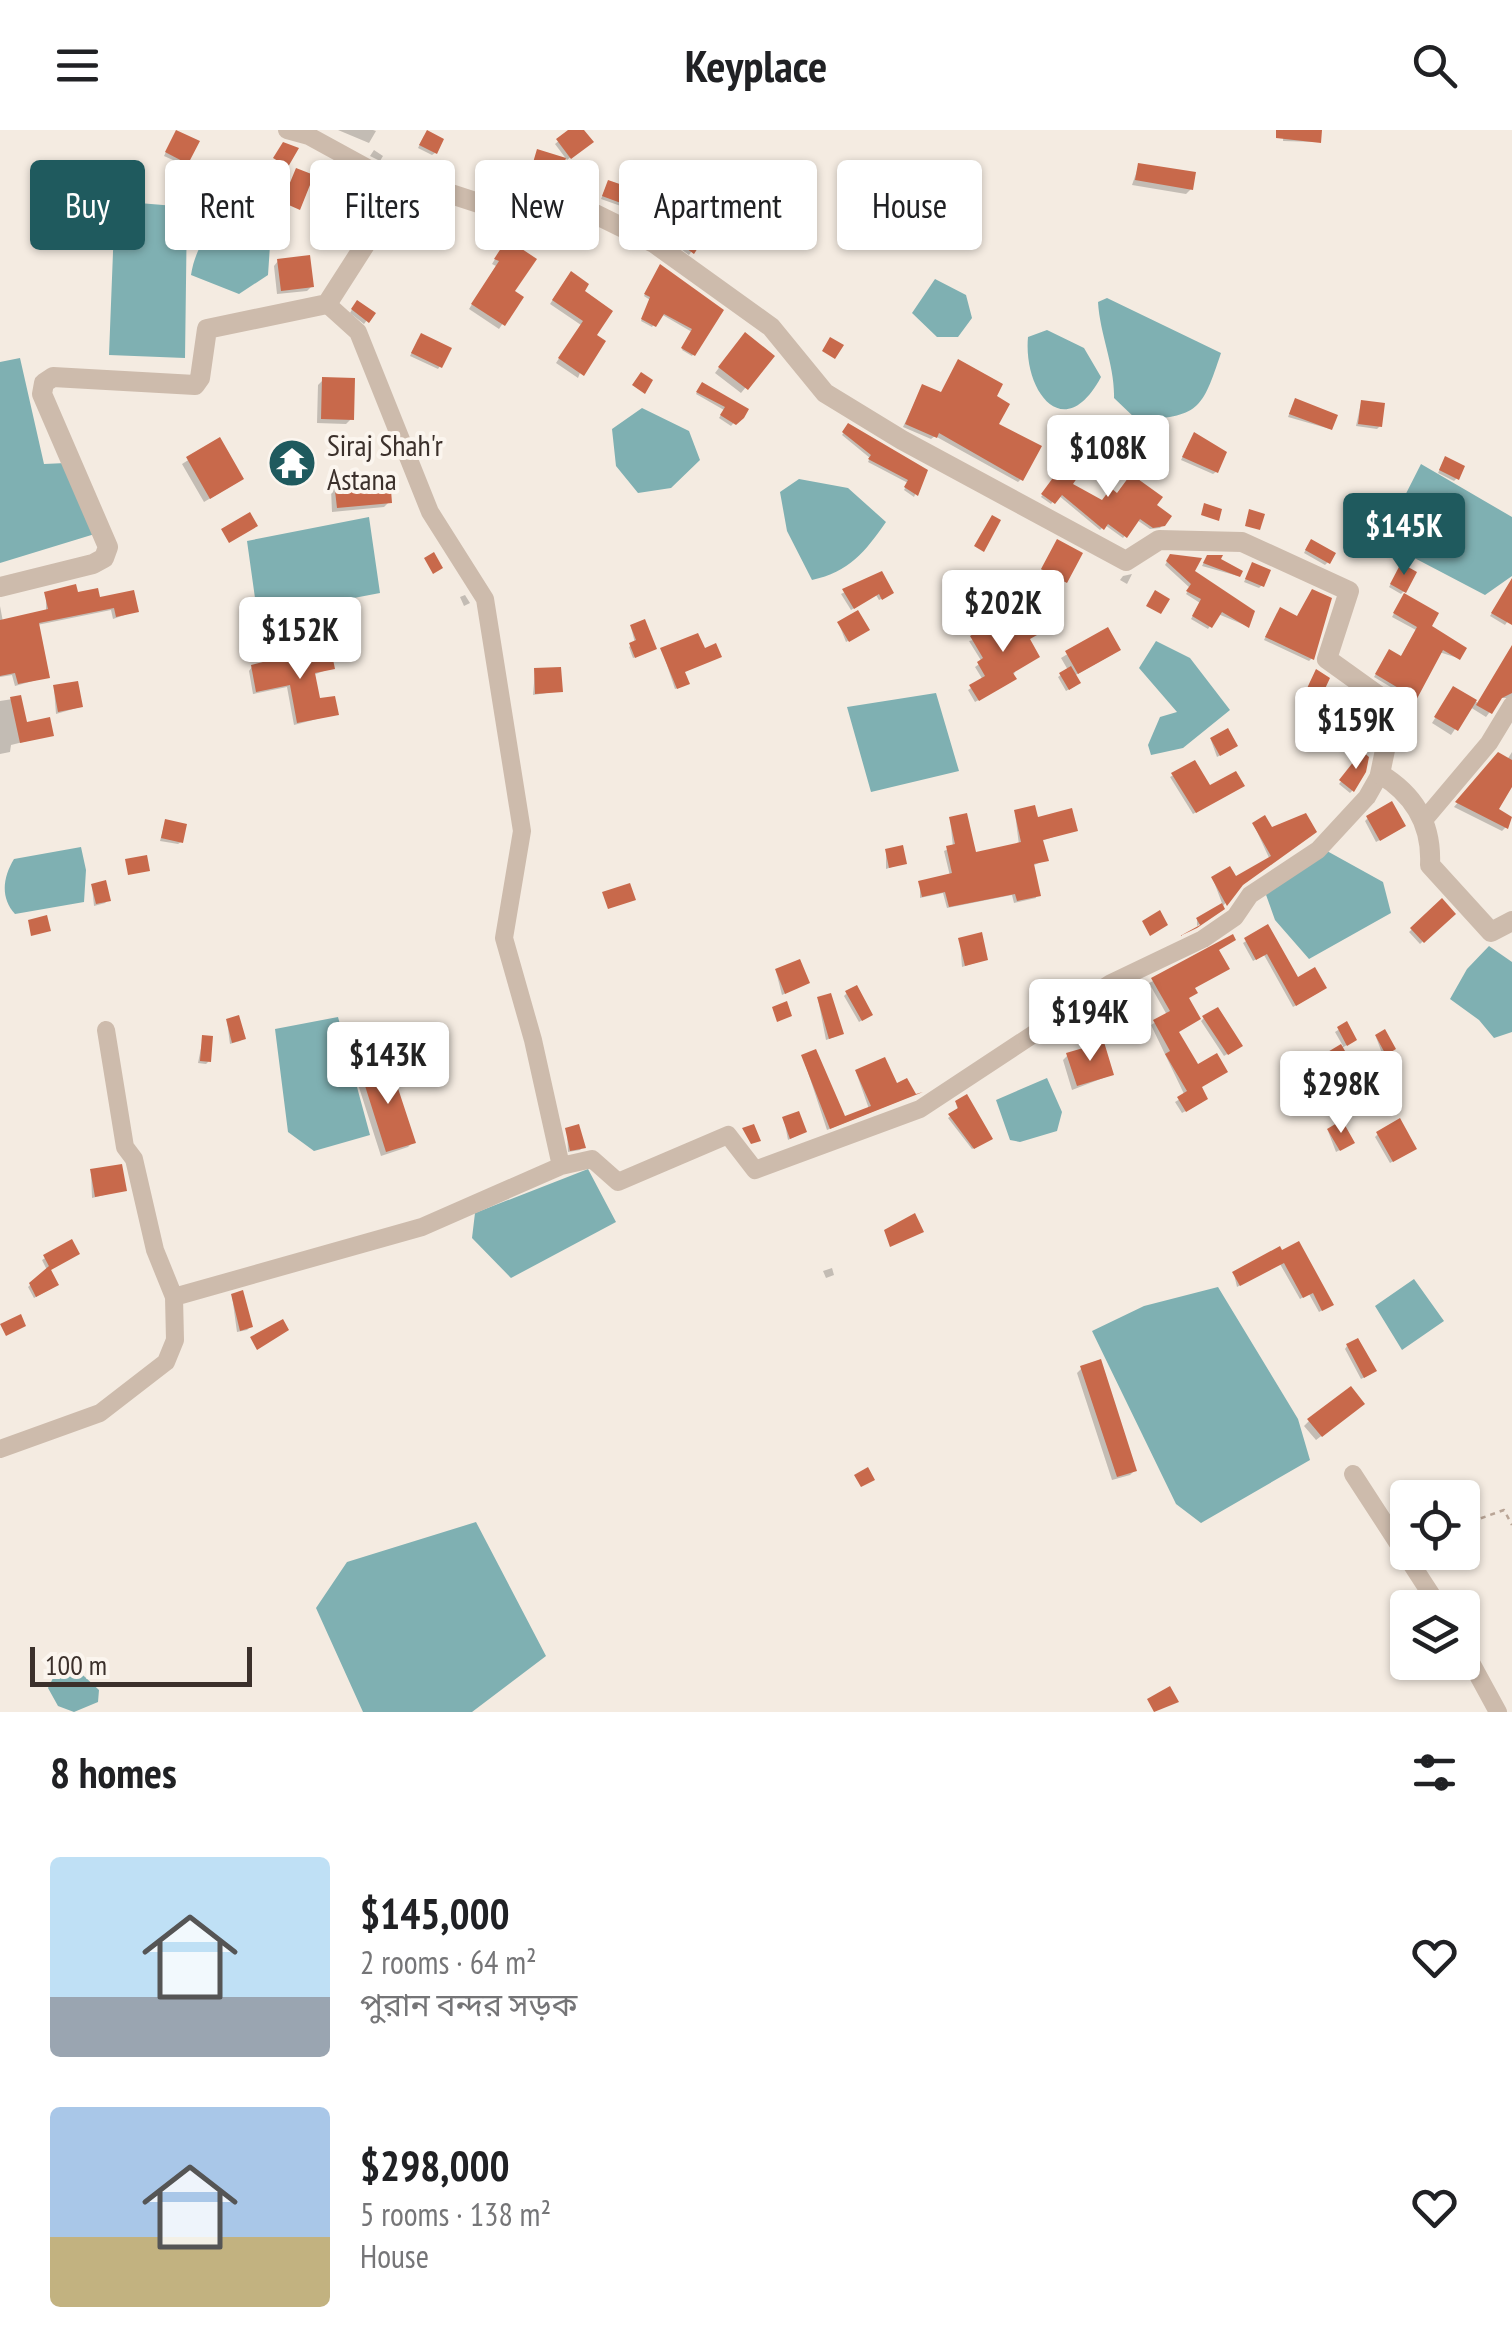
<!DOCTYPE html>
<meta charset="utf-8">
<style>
:root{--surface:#fff;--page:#f6f6f6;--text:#202124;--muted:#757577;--accent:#1f5a5e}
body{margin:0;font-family:"PT Sans Narrow","Noto Sans Bengali",sans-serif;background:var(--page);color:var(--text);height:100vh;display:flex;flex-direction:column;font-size:38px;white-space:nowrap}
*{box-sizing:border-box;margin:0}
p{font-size:32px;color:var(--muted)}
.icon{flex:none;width:55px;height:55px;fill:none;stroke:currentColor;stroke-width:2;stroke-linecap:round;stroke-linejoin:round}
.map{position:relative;height:1582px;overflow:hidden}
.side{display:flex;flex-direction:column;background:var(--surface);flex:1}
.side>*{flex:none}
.banner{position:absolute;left:30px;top:30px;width:1000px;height:90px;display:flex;gap:20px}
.tools{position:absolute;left:1390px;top:1350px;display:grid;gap:20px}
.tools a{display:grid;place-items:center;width:90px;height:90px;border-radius:10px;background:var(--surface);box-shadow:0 2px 8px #0004;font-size:50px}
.scale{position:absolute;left:30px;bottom:25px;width:222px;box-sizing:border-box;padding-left:10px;border:5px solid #3b302b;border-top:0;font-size:28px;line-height:35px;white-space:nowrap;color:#3b302b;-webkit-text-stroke:8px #fbf5ee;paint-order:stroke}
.price{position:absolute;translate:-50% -85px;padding:0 22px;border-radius:10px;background:#fff;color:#222;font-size:32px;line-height:65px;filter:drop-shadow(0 2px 5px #0008)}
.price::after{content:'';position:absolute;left:50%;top:60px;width:30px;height:22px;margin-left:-15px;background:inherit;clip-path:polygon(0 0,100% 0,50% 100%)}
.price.active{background:var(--accent);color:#fff}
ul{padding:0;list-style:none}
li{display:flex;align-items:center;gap:30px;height:250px;padding:0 50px}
li span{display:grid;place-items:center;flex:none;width:280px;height:200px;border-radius:10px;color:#555}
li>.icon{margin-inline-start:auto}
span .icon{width:120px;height:120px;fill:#fffc;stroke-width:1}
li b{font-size:42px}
h2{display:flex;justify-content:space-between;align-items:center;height:120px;padding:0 50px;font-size:42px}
.pill{padding:0 35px;border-radius:10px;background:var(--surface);box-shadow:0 2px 8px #0004;font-size:35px;line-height:90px}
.pill.active{background:var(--accent);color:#fff}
header{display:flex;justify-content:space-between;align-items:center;height:130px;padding:0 50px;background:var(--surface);font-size:45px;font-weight:800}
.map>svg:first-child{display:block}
.water{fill:#7fb0b2}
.shadow{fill:#0003}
.building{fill:#c8694b}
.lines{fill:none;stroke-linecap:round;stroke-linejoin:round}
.path{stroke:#b9a596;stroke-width:2.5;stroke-dasharray:5 5;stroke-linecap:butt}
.minor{stroke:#cdbbac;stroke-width:18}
.tertiary{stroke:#cdbbac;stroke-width:20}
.labels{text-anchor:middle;stroke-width:8;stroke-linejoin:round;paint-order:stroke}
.poi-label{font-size:30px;fill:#3b302b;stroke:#fbf5ee;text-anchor:start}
</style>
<header><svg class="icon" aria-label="menu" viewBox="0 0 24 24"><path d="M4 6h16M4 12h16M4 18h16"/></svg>Keyplace<svg class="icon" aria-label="search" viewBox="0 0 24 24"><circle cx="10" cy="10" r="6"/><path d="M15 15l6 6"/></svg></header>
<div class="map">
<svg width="1512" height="1582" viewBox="0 0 1512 1582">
<rect width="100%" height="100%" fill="#f4ebe1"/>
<path class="water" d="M258 68 271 101 268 145 239 164 191 145C197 106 223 84 258 68Z
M115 71 187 77 185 228 109 225Z
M935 149 966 165 972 188 958 207H937L912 183Z
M1107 168 1221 223C1202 280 1199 287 1137 290L1114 268C1115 236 1100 205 1098 172Z
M1047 200 1084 218 1101 247C1064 316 1023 261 1028 207Z
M20 228 44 334 66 333 98 403 0 433V232Z
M642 278 689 301 700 330 671 358 638 363 616 336 612 299Z
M1421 334 1512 387V446L1485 465 1382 411Z
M799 349 848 358 886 392C865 422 849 442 812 450L787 401 780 362Z
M369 387 380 463 291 480 255 468 247 411Z
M1156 511 1190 528 1230 580 1183 618 1151 625 1148 615 1160 587 1177 582 1139 538Z
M936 563 959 641 871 662 847 577Z
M81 717 86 740 84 772 15 784C0 768 3 747 14 729Z
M1327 721 1383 752 1391 783 1309 829 1275 790 1265 762Z
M1489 816 1512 832V902L1494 908 1479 890 1450 869 1467 839Z
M338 887 370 1005 314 1021 288 1002 275 899Z
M1047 948 1062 982 1057 1001 1020 1012 1010 1010 996 970Z
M588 1039 616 1092 511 1148 472 1108 475 1083Z
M1414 1149 1444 1191 1402 1220 1375 1176Z
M1218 1157 1298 1289 1310 1330 1201 1393 1176 1374 1092 1201 1144 1176Z
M476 1392 546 1526 472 1582H363L316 1478 347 1432Z
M71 1534 99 1560 98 1572 74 1582 58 1576 48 1558 55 1544Z"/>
<path class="shadow" d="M338 0H373L376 1 369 13Z
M572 0H581L590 12 567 30 555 14Z
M1284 0H1320L1318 12 1283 11Z
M174 5 186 32 184 35 164 26Z
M424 6 435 23 432 25 418 18Z
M374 20 383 26 380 31 370 26Z
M538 22 553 61 548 66 523 58Z
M1139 35 1191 59 1186 64 1132 55Z
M608 52 635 77 632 80 601 69Z
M344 63 350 92 348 94 331 84Z
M720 80 689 125 670 111 682 96 688 100Z
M503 116 512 162 520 168 499 199 469 179 496 136 492 134Z
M278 131 312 156 307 161 277 164 274 136Z
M659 139 721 181 692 226 682 220 692 202 661 184 652 197 641 191 650 170 644 166Z
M567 148 581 162 594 206 578 248 556 233 581 195 550 174Z
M354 176 372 183 364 194 350 183Z
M418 209 440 236 438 239 410 226Z
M740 210 771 226 741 263 715 243Z
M323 250 351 289 346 294 317 293 318 255Z
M700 257 746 279 731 296 719 288 724 280 696 264Z
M922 257 940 264 994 267 995 295 1021 349 1018 352 935 306 931 309 903 297Z
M1361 273 1380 296 1377 299 1356 296Z
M1293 274 1330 299 1288 287Z
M849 296 925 341 914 367 904 360 908 353 868 332 870 328 842 305Z
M1192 308 1216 342 1213 344 1181 330Z
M219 311 236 353 204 372 182 334Z
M1075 321 1069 354 1102 372 1153 376 1169 387 1160 398 1150 399 1137 390 1123 408 1105 395 1100 400 1058 365 1051 374 1041 367Z
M1443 332 1457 348 1454 351 1438 343Z
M336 354 389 372 384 377 332 382 331 359Z
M1055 415 1065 451 1062 454 1040 442Z
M1308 415 1328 432 1325 435 1304 423Z
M1168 430 1192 442 1247 496 1218 484 1208 499 1191 489 1200 473 1186 464 1190 458 1165 435Z
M1205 430 1238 446 1202 436Z
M1252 435 1262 455 1259 458 1244 452Z
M1399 439 1404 461 1401 464 1389 457Z
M881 444 889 465 879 470 876 465 851 480 841 464Z
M1132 444 1127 454 1120 450 1123 446Z
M1509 455 1512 485 1505 495 1490 486Z
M46 464 76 465 136 481 113 489 111 480 37 495 47 547 15 556 12 545 0 547V476L3 492 46 482Z
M465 465 470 473 464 476 460 467Z
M1402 469 1458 528 1439 522 1408 579 1401 570 1404 565 1374 547 1387 525 1400 528 1416 500 1392 487Z
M1277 483 1312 528 1309 531 1264 510Z
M839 494 864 502 846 512Z
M631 497 652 520 633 528 629 517 635 513Z
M1107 500 1113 524 1074 546 1075 556 1066 561 1058 547 1068 540 1061 528Z
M1003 503 1027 510 1011 552 975 572 968 560 983 550 975 537 982 532 969 511Z
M662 520 683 542 685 555 675 559Z
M1512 532V568H1500L1486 587 1470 577 1451 605 1432 593 1454 559 1478 573Z
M252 537 332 538 313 545 318 571 336 584 294 595 287 557 253 564 249 541Z
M535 541 560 561 533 565Z
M54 558 80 577 56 584Z
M19 568 25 595 51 605 11 615 10 622 0 624V571Z
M1339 582 1371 593 1350 606 1337 585Z
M1211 610 1232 619 1217 627Z
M1512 622V652L1495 679 1506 697 1502 701 1454 677 1498 625 1507 630Z
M1363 625 1352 661 1350 663 1339 654Z
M1194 634 1210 659 1240 657 1193 684 1170 647Z
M1015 683 1075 700 1041 711 1046 730 1032 736 1036 768 1014 773 1012 765 947 778 943 763 920 768V753L950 746 944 721 953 717 950 689 974 725 1019 715Z
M1368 688 1400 699 1376 712 1365 691Z
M165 692 181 712 178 714 160 711Z
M1254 695 1271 700 1314 702 1239 756 1219 781 1197 796V790L1223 776 1213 749H1235L1270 730Z
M886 721 904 733 886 739Z
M92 756 108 770 105 773 94 776Z
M1442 772 1452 784 1420 814 1409 802Z
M1267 798 1297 850 1321 861 1293 877 1264 825 1253 831 1243 813Z
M960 810 985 830 962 837Z
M1216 820 1167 906 1199 958 1202 972 1182 983 1175 972 1185 966 1151 895 1167 885 1149 853Z
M776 841 807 853 782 865Z
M847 863 867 887 859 892 844 866Z
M818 869 841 904 838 906 826 910Z
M1204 888 1237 918 1224 926 1201 891Z
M227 891 243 909 240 911 230 914Z
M1346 895 1352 912 1340 919 1343 931 1315 947 1310 936 1343 916 1335 902Z
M1376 907 1390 921 1383 926Z
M203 908 209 931 206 934 198 933Z
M1068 925 1111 945 1072 960 1063 930Z
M803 927 844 989 869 979 856 942 914 965 827 1000Z
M361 943 413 1012 408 1017 381 1026 356 948Z
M956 973 988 1010 972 1019 948 988 958 981Z
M784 989 804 1002 788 1010Z
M567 1000 583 1017 580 1020 568 1022Z
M1328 1001 1349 1015 1336 1022Z
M1378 1004 1412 1021 1390 1033 1375 1007Z
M91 1042 124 1060 92 1068Z
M71 1112 48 1141 54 1157 34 1168 28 1157 47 1140 42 1130Z
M1281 1124 1328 1177 1319 1182 1309 1164 1300 1169 1280 1134 1237 1157 1234 1144Z
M832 1138 834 1145 826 1148 823 1141Z
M232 1166 250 1197 247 1200 237 1202Z
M1347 1216 1371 1244 1361 1249 1345 1219Z
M1082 1238 1135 1340 1130 1345 1112 1350 1077 1243Z
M1357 1279 1316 1310 1304 1296 1309 1291Z"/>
<path class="building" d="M176 0 200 11 188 34 165 22Z
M427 0 444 9 437 24 419 15Z
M568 0H584L594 12 571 29 556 9Z
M1276 0H1322L1321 13 1276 8Z
M283 12 299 18 288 37 273 28Z
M537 19 566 28 555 62 527 53Z
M1138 33 1196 42 1193 60 1135 50Z
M296 38 314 45 300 80 282 72Z
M709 44 724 51 719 61 704 54Z
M608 50 643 62 637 79 602 66Z
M346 57 367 69 352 93 332 81Z
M704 69 723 79 694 124 671 107 682 93 688 98Z
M409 72 414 73 406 94 392 113 385 109Z
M507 109 537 129 515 161 524 167 505 196 471 174 499 131 494 129Z
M310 125 314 157 281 161 277 129Z
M660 134 724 180 695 226 681 218 692 199 664 184 656 197 641 189 650 167 644 164Z
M571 141 589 154 585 161 613 181 597 205 606 211 584 246 558 228 583 191 552 170Z
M357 170 376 183 369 193 351 179Z
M745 202 775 226 748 260 718 237Z
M421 203 452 218 442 238 411 223Z
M830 207 844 215 835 229 822 221Z
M958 229 1003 254 997 266 1010 274 999 294 1042 316 1023 351 939 303 937 308 905 294 922 254 941 262Z
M641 242 653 250 645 264 632 255Z
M322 247 355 248 354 290 321 289Z
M702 252 749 279 744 288 736 295 720 285 725 277 696 262Z
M1295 268 1338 285 1332 300 1289 284Z
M1361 270 1385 273 1382 297 1358 294Z
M848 293 928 340 918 366 904 357 908 350 868 329 871 325 842 302Z
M1071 294 1085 304 1077 315 1064 305Z
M1150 300 1163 308 1151 328 1137 319Z
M1194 302 1227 322 1218 343 1182 327Z
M220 307 244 349 210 369 186 327Z
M1075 318 1086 326 1079 335 1084 338 1073 354 1102 370 1111 358 1117 363 1131 344 1163 367 1157 375 1172 386 1165 396 1153 398 1140 389 1127 408 1108 394 1104 400 1062 365 1055 374 1041 364Z
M1445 326 1465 336 1459 350 1439 340Z
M390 347 392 373 337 378 334 352Z
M1204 373 1222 379 1219 391 1201 385Z
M1249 379 1265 384 1260 400 1245 396Z
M250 382 258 396 229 413 221 399Z
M992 385 1001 390 984 422 974 416Z
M1057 409 1083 423 1067 453 1041 439Z
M1311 409 1336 423 1330 434 1305 420Z
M434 422 443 438 433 444 424 428Z
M1170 424 1202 428 1195 441 1255 481 1249 498 1222 482 1212 498 1192 486 1201 469 1186 461 1191 454 1166 431Z
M1207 425H1223L1221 429 1243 441 1240 447 1203 433Z
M1252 432 1271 440 1264 457 1245 449Z
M1401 433 1417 442 1406 463 1390 454Z
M882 441 894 463 882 470 879 464 854 479 842 459Z
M1512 448V495L1491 483Z
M76 454 78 462 98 458 100 467 134 460 139 482 116 487 114 478 39 493 50 548 18 554 15 543 0 546V490L48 479 44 462Z
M1312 459 1332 468 1314 530 1265 507 1280 477 1297 486Z
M1155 460 1170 469 1161 484 1146 476Z
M1404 463 1439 483 1432 496 1467 518 1460 530 1443 520 1412 578 1402 566 1405 562 1375 544 1389 519 1401 526 1417 497 1393 483Z
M858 480 870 500 849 512 837 492Z
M1026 487 1037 505 1030 509 1040 527 1013 543 1017 549 979 571 969 555 985 546 977 532 983 528 970 506 998 489 1004 499Z
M645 489 657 519 635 528 629 513 636 510 630 495Z
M1108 497 1121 520 1078 544 1065 521Z
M698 503 705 518 716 513 722 527 685 542 690 554 677 559 660 518Z
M330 515 335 539 315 543 320 568 335 566 339 585 297 593 290 555 256 562 251 535Z
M1512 515V563L1502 568 1492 584 1476 575Z
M1071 536 1081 553 1069 560 1059 543Z
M561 537 563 562 535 564 534 538Z
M1316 539 1330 548 1317 576 1302 569Z
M78 551 83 577 58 582 53 555Z
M1453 556 1477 570 1458 601 1434 587Z
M21 565 27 592 50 587 54 606 20 613 10 567Z
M1358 568 1379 583 1377 591 1353 605 1338 580Z
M1228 598 1238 616 1220 626 1210 608Z
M1362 621 1369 627 1366 642 1354 662 1339 650Z
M1498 622 1512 630V657L1499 679 1512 687 1508 699 1455 672Z
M1195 630 1210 655 1236 641 1245 656 1196 683 1171 643Z
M1392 671 1406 696 1380 711 1366 686Z
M1035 675 1038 687 1072 678 1078 701 1043 710 1049 731 1034 734 1041 766 1017 771 1015 764 949 777 945 762 922 767 918 751 952 743 946 716 955 714 949 687 967 683 976 722 1021 712 1014 680Z
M1306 683 1317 702 1243 755 1227 776 1211 747 1230 736 1236 746 1271 726 1252 693 1265 685 1272 697Z
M165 689 187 694 183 713 161 708Z
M903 715 907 734 889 738 885 719Z
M147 725 150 741 128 745 125 729Z
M106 750 111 771 96 774 91 754Z
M630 753 636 770 608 779 602 762Z
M1442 768 1456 784 1424 813 1410 798Z
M1222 773 1225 779 1197 798 1180 806 1200 795 1196 788Z
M1160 780 1168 795 1150 806 1142 791Z
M47 785 51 801 31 806 28 790Z
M1268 794 1298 847 1315 837 1327 858 1296 876 1267 824 1256 830 1244 808Z
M982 802 988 830 965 836 958 808Z
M1233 804 1236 810 1219 820 1230 839 1195 858 1198 863 1189 868 1201 889 1179 902 1198 934 1217 923 1228 942 1202 957 1208 969 1186 982 1177 967 1187 961 1165 924 1170 921 1153 890 1170 881 1151 848Z
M800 829 810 853 785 864 775 839Z
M857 855 873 885 862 891 845 861Z
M831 863 844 904 829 909 817 867Z
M787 871 792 886 777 892 772 877Z
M1218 877 1243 916 1228 925 1202 886Z
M239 885 246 909 232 913 226 889Z
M1347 891 1357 910 1347 916 1337 897Z
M1385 899 1396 919 1386 925 1375 905Z
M202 905 213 906 211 932 200 931Z
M1104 912 1114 945 1077 956 1066 923Z
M1341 914 1349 928 1319 946 1311 932Z
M816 919 845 986 871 976 855 940 885 927 897 953 907 948 916 964 923 962 830 999 801 925Z
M389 931 416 1013 386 1022 360 940Z
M1324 947 1334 965 1324 971 1314 952Z
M1374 958 1381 970 1354 986 1347 974Z
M967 964 993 1009 974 1019 948 984 958 978 955 971Z
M799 981 807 1002 790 1009 782 987Z
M1400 988 1417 1019 1393 1032 1376 1002Z
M1342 990 1355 1013 1340 1021 1327 999Z
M579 994 586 1018 570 1021 565 998Z
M754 994 761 1011 751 1014 742 998Z
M122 1034 127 1061 95 1067 90 1039Z
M915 1083 924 1102 890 1117 884 1100Z
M72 1109 80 1124 51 1140 43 1125Z
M1299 1111 1334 1175 1322 1181 1313 1163 1303 1168 1284 1133 1240 1156 1232 1142 1280 1116 1282 1120Z
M49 1136 59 1155 36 1167 29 1153Z
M243 1160 253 1197 240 1201 231 1164Z
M21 1184 26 1196 6 1206 0 1194Z
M283 1189 289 1200 257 1220 250 1207Z
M1358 1208 1377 1241 1364 1248 1346 1214Z
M1101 1229 1137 1341 1117 1347 1080 1236Z
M1351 1256 1365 1274 1322 1307 1307 1289Z
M868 1337 875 1350 861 1357 854 1345Z
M1170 1556 1179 1572 1154 1582 1147 1569Z"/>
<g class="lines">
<path class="path" d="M1447 1364 1449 1368
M1462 1395 1504 1380 1512 1395"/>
<path class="minor" d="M287 0 309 6 402 57
M327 174 358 202 430 382 485 469 522 701 504 808 533 910 561 1036
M1424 690 1489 613 1512 575
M174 1167 422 1097 561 1036 592 1029 618 1052 728 1005 755 1040 920 979 1111 853 1203 809 1235 787 1250 765 1318 720 1367 667 1380 644
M0 1319 100 1283 166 1232 175 1210 174 1167 155 1120 134 1029 125 1017 106 900
M1353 1344 1440 1478
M1462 1516 1498 1582"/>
<path class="tertiary" d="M0 457 93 434 104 428 108 417 42 264 44 253 53 247 195 255 200 248 207 199 327 174 402 57 454 65 567 102 595 84 654 113 771 197 825 263 902 310 1126 431 1159 410 1242 412 1349 461 1327 529 1394 577 1380 644C1415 665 1432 695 1430 735L1491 802 1512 791"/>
</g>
<defs>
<g id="temple-disc" transform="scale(2.5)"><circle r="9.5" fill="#1f5a5e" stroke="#fbf5ee"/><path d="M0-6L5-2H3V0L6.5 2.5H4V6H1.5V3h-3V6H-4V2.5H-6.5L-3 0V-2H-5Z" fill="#fff"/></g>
</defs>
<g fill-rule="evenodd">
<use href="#temple-disc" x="292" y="333"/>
</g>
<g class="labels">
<g class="poi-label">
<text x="327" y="326">Siraj Shah'r<tspan x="327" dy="34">Astana</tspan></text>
</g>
</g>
</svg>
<div class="tools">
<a><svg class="icon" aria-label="locate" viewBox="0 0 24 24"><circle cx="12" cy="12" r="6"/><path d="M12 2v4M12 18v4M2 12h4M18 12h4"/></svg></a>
<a><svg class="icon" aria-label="layers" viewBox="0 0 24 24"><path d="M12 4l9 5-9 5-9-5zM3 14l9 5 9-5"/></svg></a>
</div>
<div class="scale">100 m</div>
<b class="price" style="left:1108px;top:370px">$108K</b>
<b class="price active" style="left:1404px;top:448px">$145K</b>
<b class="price" style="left:1003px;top:525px">$202K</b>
<b class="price" style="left:300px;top:552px">$152K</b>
<b class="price" style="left:1356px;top:642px">$159K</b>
<b class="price" style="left:1090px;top:934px">$194K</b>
<b class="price" style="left:388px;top:977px">$143K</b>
<b class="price" style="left:1341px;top:1006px">$298K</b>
<div class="banner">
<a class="pill active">Buy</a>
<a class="pill">Rent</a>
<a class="pill">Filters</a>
<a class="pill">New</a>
<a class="pill">Apartment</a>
<a class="pill">House</a>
</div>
</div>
<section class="side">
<h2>8 homes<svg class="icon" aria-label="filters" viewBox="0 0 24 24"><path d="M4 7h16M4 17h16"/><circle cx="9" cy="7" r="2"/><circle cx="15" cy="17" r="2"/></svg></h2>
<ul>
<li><span style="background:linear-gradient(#bfe0f5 70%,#9aa5b1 0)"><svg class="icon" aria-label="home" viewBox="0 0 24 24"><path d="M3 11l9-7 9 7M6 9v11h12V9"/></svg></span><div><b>$145,000</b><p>2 rooms · 64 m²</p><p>পুরান বন্দর সড়ক</p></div><svg class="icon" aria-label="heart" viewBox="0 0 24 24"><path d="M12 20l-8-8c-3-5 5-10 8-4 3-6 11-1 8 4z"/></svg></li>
<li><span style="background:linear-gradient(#a9c7e8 65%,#c2b280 0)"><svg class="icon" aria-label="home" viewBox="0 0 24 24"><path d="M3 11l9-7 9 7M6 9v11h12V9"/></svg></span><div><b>$298,000</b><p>5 rooms · 138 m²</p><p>House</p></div><svg class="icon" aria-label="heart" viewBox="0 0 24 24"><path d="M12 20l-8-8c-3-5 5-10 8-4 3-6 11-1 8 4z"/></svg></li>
</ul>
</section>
